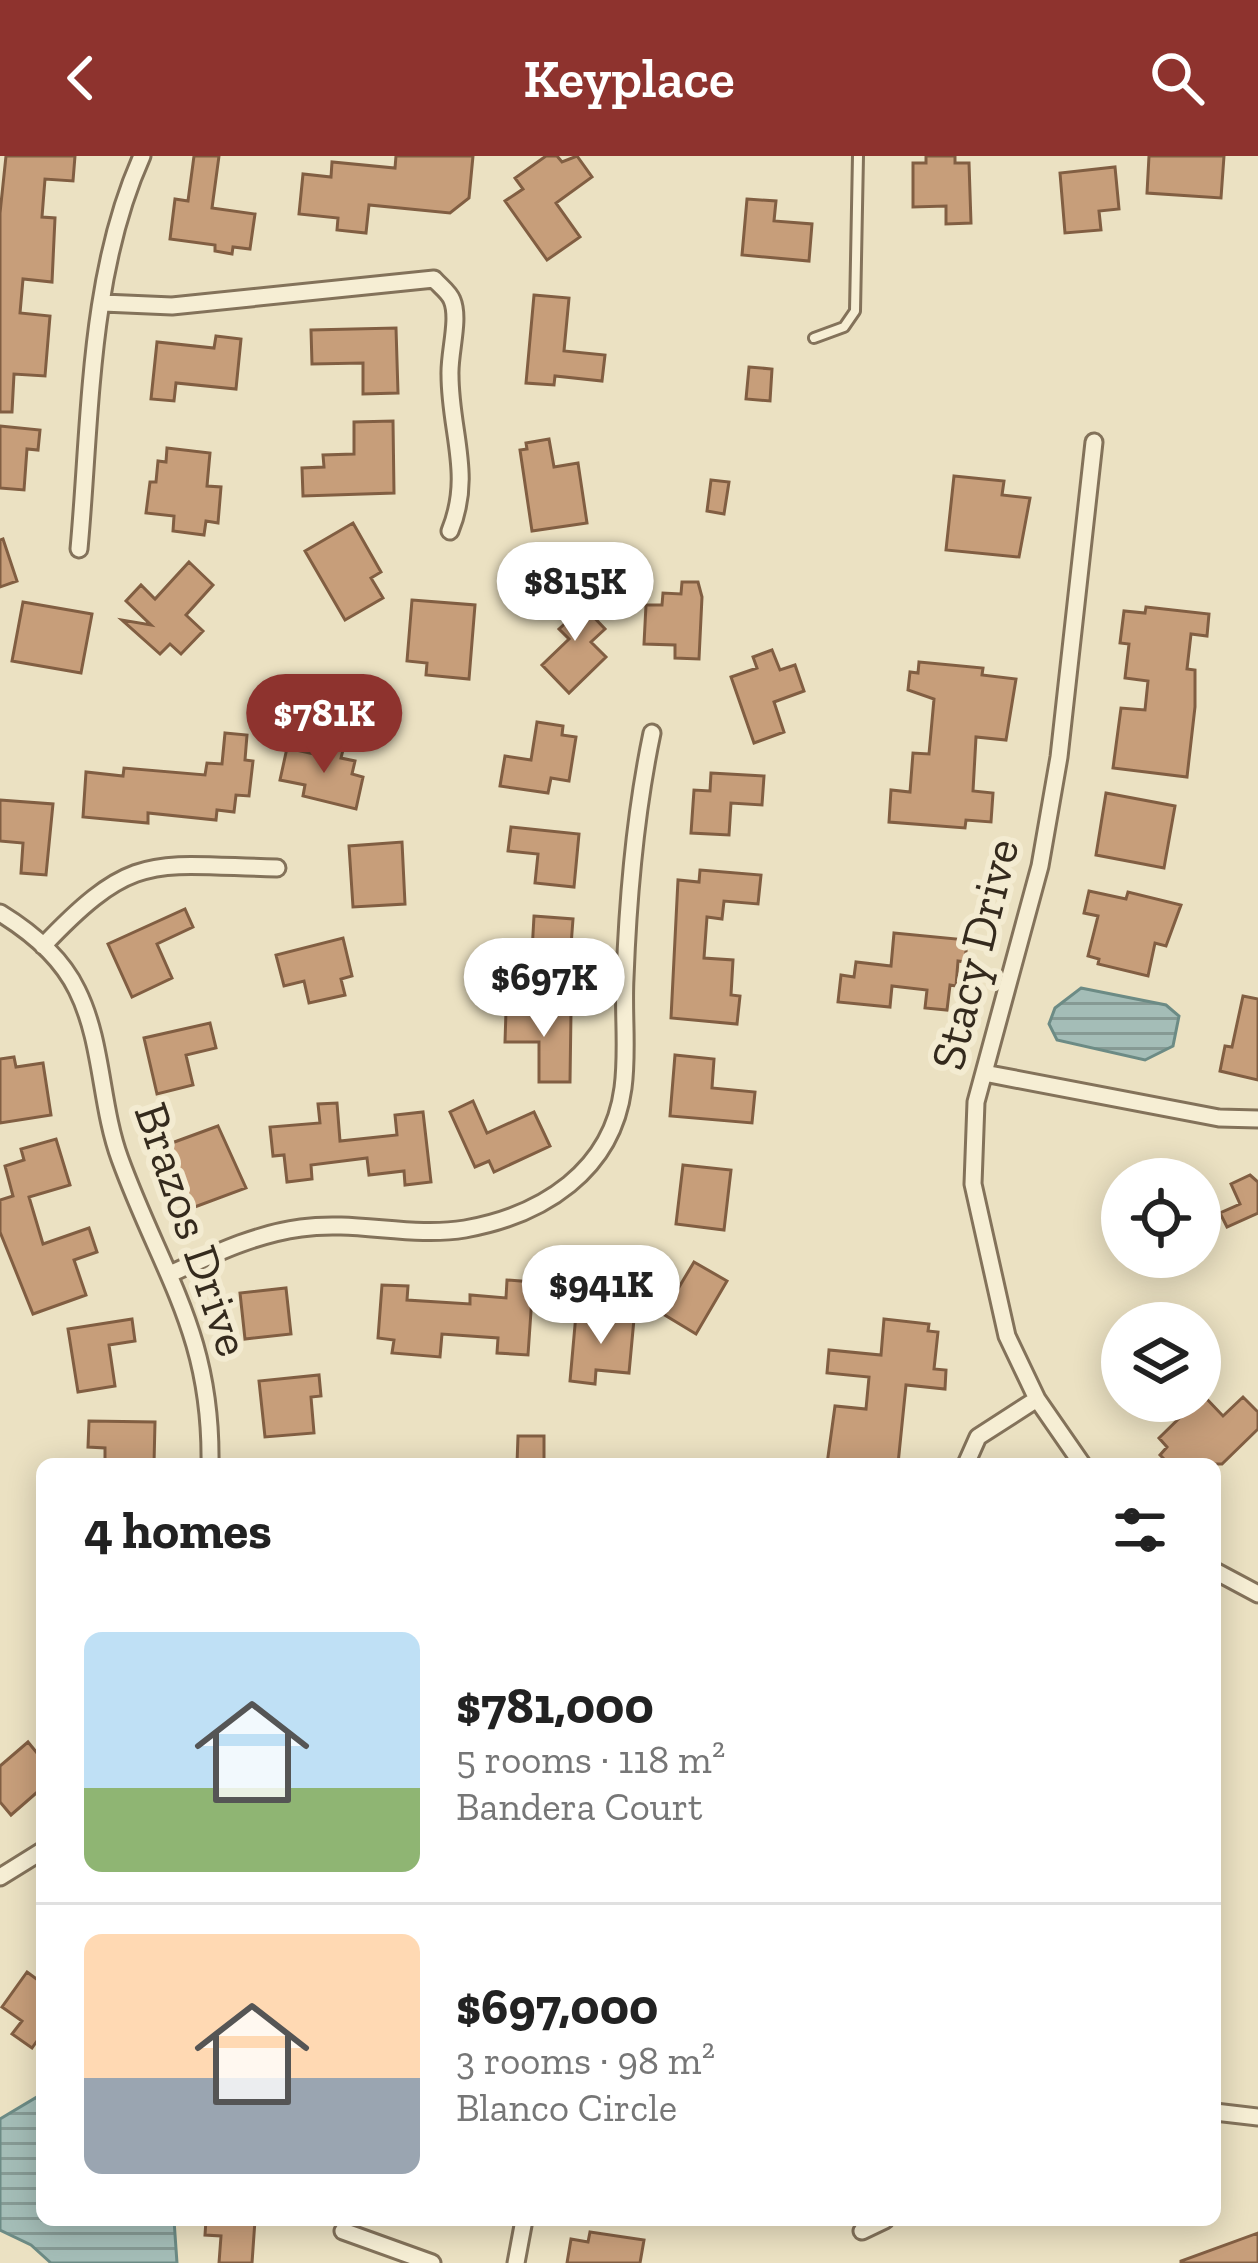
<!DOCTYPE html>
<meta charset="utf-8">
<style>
:root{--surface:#fff;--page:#f6f6f6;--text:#222;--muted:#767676;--line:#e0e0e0;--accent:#8e332e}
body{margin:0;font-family:"Zilla Slab",serif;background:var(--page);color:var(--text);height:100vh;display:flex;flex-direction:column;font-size:45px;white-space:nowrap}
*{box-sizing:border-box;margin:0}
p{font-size:39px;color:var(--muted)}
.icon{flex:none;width:66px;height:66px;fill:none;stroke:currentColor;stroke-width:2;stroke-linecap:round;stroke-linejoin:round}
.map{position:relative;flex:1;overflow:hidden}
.details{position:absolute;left:36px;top:1302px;width:1185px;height:768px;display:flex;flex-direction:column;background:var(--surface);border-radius:18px;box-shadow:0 6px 30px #0003}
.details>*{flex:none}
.controls{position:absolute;left:1101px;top:1002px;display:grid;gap:24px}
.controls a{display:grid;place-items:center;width:120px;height:120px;border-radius:50%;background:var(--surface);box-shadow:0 6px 30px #0003;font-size:60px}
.price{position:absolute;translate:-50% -102px;padding:0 27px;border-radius:42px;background:#fff;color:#222;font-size:39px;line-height:78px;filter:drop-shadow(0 3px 6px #0008)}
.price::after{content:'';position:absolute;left:50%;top:72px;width:36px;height:27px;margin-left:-18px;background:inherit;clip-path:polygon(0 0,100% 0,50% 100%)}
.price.on{background:var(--accent);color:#fff}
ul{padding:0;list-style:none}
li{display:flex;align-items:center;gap:36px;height:300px;padding:0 48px}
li+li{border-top:3px solid var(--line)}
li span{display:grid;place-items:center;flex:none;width:336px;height:240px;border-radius:18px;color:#555}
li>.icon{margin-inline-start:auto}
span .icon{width:144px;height:144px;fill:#fffc;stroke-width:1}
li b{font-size:51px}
h2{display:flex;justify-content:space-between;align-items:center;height:144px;padding:0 48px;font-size:51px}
header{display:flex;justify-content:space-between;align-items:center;height:156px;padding:0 48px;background:var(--accent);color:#fff;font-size:54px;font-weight:600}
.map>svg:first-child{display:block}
.water{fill:url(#water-rules);stroke:#6c8b85;stroke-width:3}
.building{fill:#c79e7a;stroke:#815e42;stroke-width:3}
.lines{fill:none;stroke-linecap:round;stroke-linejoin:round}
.lane-casing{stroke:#83725a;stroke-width:14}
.street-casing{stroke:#83725a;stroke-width:21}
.lane{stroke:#f6eed4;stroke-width:8}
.street{stroke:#f6eed4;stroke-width:15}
.labels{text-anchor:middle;stroke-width:12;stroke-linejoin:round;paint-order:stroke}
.street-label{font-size:48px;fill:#342a1d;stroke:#f3ebd1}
</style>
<header><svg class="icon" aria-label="back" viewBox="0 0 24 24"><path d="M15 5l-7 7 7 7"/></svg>Keyplace<svg class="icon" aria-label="search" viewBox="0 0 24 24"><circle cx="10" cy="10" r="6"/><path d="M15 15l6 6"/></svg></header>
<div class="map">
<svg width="1258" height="2107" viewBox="0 0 1258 2107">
<defs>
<pattern id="water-rules" width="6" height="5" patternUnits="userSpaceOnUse" patternTransform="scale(3)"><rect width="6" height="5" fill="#a4bdb7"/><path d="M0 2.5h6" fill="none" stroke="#869a94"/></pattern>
</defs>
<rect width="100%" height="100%" fill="#ebe1c2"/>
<path class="water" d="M1081 832 1166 849 1179 860 1173 890 1145 904 1057 884 1049 868 1055 852Z
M42 1938V2064H174L177 2107H51L31 2089 0 2074V1963Z"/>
<path class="building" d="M6 0H75L73 25 45 23 42 61 55 62 52 126 23 123 20 157 50 160 45 220 14 218 12 256H0V57Z
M194 0H219L212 52 255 58 250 93 233 91 232 98 215 95V89L170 83 175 43 188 45Z
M396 0H473L469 42 450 57 369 49 366 77 337 74 338 62 299 58 303 18 331 21 332 6 395 12Z
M546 0H557L562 6 577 0 592 21 556 47 580 81 547 104 505 45 523 33 515 22Z
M926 0H955V7H969L971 67 946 68V50L913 51V7H926Z
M1149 0H1224L1221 42 1147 37Z
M1115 11 1119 53 1099 55 1101 74 1065 77 1060 17Z
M747 43 776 45 774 65 812 68 809 105 742 99Z
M534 139 569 142 564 195 605 199 602 225 555 220 554 229 526 227Z
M396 172 398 237 363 238V207L312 208 311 174Z
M216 180 241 183 236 233 176 227 174 245 151 243 157 186 214 192Z
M749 211 772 213 770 245 746 243Z
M393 265 394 337 303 340 302 312 324 311 323 299 354 298V266Z
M0 270 40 274 38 294 27 293 24 334 0 332Z
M549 283 554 311 578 307 587 367 532 375 520 294 527 293 526 287Z
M167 292 210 297 207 330 221 331 218 367 206 365 204 379 173 375 174 360 146 357 150 326H156L158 305 166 306Z
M954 320 1004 325 1002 339 1030 342 1019 401 946 394Z
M711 324 729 326 724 358 707 355Z
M353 367 381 416 371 422 383 442 345 464 305 395Z
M3 383 17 425 0 431V384Z
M189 406 213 429 186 459 203 475 181 498 170 488 160 498 122 464 151 469 126 445 141 429 155 443Z
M682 426H698L702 441 699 503 675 502V489L644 488 646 449H662L663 437 681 438Z
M566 432 605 473 591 486 606 501 569 537 542 509 569 483 559 473 571 462 553 444Z
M412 444 475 449 469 523 426 519 427 507 407 505Z
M23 446 92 458 81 517 12 505Z
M1146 451 1209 458 1207 480 1191 478 1187 513 1195 514V551L1187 621 1113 612 1121 552 1145 554 1148 525 1125 522 1129 488 1120 487 1124 455 1145 457Z
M772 494 780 514 795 509 804 535 774 546 784 576 754 587 731 521 757 512 753 501Z
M919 506 983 512 982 519 1016 523 1006 584 976 581 973 635 993 637 991 666 966 664 965 672 889 666 891 634 910 636 913 597 929 598 934 543 908 534 910 516 918 517Z
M537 566 563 570 562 579 576 581 569 625 551 622 548 637 500 630 505 600 531 604Z
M225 577 247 579 245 604 253 605 249 640 236 639 234 656 217 654 216 664 148 657V667L83 661 86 616 123 620 124 612 205 619 207 607 222 608Z
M325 590 343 594 341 602 355 605 352 618 363 621 356 653 303 640 305 629 280 624 287 592 323 600Z
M711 617 764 620 762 649 731 647 729 679 691 677 694 634 710 635Z
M1106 637 1175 650 1164 712 1096 699Z
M0 644 53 648 46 719 21 717 23 687 0 685Z
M511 671 579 678 574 731 535 727 538 698 508 695Z
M402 686 405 748 353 751 349 690Z
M700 714 761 719 758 748 724 745 722 763 707 761 704 802 733 804 731 839 740 840 737 868 671 862 678 724 699 726Z
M1089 735 1126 743 1128 736 1181 749 1166 790 1155 787 1148 820 1098 808 1099 803 1088 800 1098 760 1084 757Z
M185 753 193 771 157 788 172 822 132 841 108 788Z
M534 760 573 763 568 830 493 825 495 794 532 796Z
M894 777 967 784 965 806 958 805 956 830 950 829 947 854 925 852 927 834 892 830 890 851 838 846 841 819 854 821 856 806 891 810Z
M343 782 352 820 341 823 345 839 309 847 304 825 284 830 276 799Z
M1243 840 1258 843V924L1220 915 1225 890 1232 891Z
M506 855 571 856 570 926H539V886H505Z
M210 867 216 892 186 899 193 929 157 938 144 882Z
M675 899 714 903 712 932 755 936 752 967 670 960Z
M14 901 16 911 43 907 51 959 0 967V903Z
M473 945 487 977 534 956 550 990 494 1016 489 1005 475 1011 450 956Z
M337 947 340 985 397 979 395 959 423 956 431 1026 405 1029 404 1015 369 1019 367 1002 311 1009 312 1023 287 1026 284 999 273 1000 270 971 320 967 318 948Z
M218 970 246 1032 192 1052 169 988Z
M56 983 70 1029 29 1041 43 1088 89 1072 97 1096 74 1104 86 1139 33 1158 0 1076V1044L13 1040 5 1010 24 1004 21 993Z
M683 1009 731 1014 724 1074 676 1068Z
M1250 1019 1258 1026V1057L1227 1071 1220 1057 1240 1048 1231 1028Z
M694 1106 727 1125 696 1178 663 1158Z
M507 1124 533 1126 528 1199 497 1197 498 1182 442 1178 440 1201 392 1197 394 1184 378 1182 382 1129 408 1130 407 1144 470 1148V1139L506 1142Z
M286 1132 291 1178 245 1183 240 1137Z
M576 1158 634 1163 629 1217 596 1214 595 1228 570 1225Z
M132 1163 135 1185 109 1189 115 1230 78 1236 68 1173Z
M884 1163 929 1168 928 1175 938 1176 934 1213 946 1214 945 1233 906 1229 898 1308H827L835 1250 866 1253 869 1221 827 1217 829 1194 881 1199Z
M319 1219 321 1240 311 1241 314 1277 265 1281 259 1225Z
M1203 1239 1223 1260 1243 1241 1258 1256V1273L1222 1308H1169L1160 1299 1167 1291 1159 1282Z
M89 1265 155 1266 154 1308H105V1292L88 1291Z
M518 1280H544V1308H517Z
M28 1586 42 1603V1632L11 1659 0 1646V1610Z
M27 1816 42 1827V1878L32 1892 12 1878 22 1865 2 1851Z
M206 2064H255L252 2107H219L221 2080 205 2079Z
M590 2076 644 2084 640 2107H567L571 2083 588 2086Z
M1258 2077V2107H1181V2105Z"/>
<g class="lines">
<g class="lane-casing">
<path id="lane" d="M814 182 844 171 855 155 858 0"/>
</g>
<g class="street-casing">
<path id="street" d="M103 147 172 150 434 123C440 130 449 136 452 144 460 163 449 197 450 219 450 276 473 319 450 375
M79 393C91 263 88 120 142 0
M0 757C31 776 61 801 77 834 103 886 100 949 120 1003 162 1118 212 1177 210 1308
M43 790C134 694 152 709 277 712
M984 917 1219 962 1258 963
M172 1117C214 1098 255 1078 301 1072 355 1064 411 1082 465 1073 543 1059 612 1015 623 932 628 895 623 859 625 822 628 740 635 658 652 577
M966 1308 978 1281 1037 1243
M1082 1308 1037 1243 1007 1180 973 1028 976 946 1040 710 1059 601 1094 286
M1215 1415 1258 1438
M0 1721 42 1695
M1215 1956 1258 1961
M343 2075 432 2107
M862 2075 885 2064
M516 2107 524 2064"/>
</g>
<use href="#lane" class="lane"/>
<use href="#street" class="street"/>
</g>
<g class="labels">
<g class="street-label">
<text transform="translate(974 798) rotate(-76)" y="17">Stacy Drive</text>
<text transform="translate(193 1073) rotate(71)" y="17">Brazos Drive</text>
</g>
</g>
</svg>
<div class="controls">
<a><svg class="icon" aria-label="locate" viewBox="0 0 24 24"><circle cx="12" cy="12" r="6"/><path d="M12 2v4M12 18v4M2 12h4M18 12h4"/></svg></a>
<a><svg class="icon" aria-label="layers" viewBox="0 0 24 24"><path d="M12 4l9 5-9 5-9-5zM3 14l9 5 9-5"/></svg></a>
</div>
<b class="price" style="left:575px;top:488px">$815K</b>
<b class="price on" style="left:324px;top:620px">$781K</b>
<b class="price" style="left:544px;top:884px">$697K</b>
<b class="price" style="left:601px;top:1191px">$941K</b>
<section class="details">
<h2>4 homes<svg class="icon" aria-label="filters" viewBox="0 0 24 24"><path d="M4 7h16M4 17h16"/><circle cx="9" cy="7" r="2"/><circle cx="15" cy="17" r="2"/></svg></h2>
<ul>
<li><span style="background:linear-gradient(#bfe0f5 65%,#8fb573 0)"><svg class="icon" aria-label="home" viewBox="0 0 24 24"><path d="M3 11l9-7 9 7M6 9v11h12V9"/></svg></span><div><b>$781,000</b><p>5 rooms · 118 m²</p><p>Bandera Court</p></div></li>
<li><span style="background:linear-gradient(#ffd9b3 60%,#9aa5b1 0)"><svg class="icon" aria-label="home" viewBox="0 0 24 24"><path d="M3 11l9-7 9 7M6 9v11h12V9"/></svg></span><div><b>$697,000</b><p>3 rooms · 98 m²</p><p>Blanco Circle</p></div></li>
</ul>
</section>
</div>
